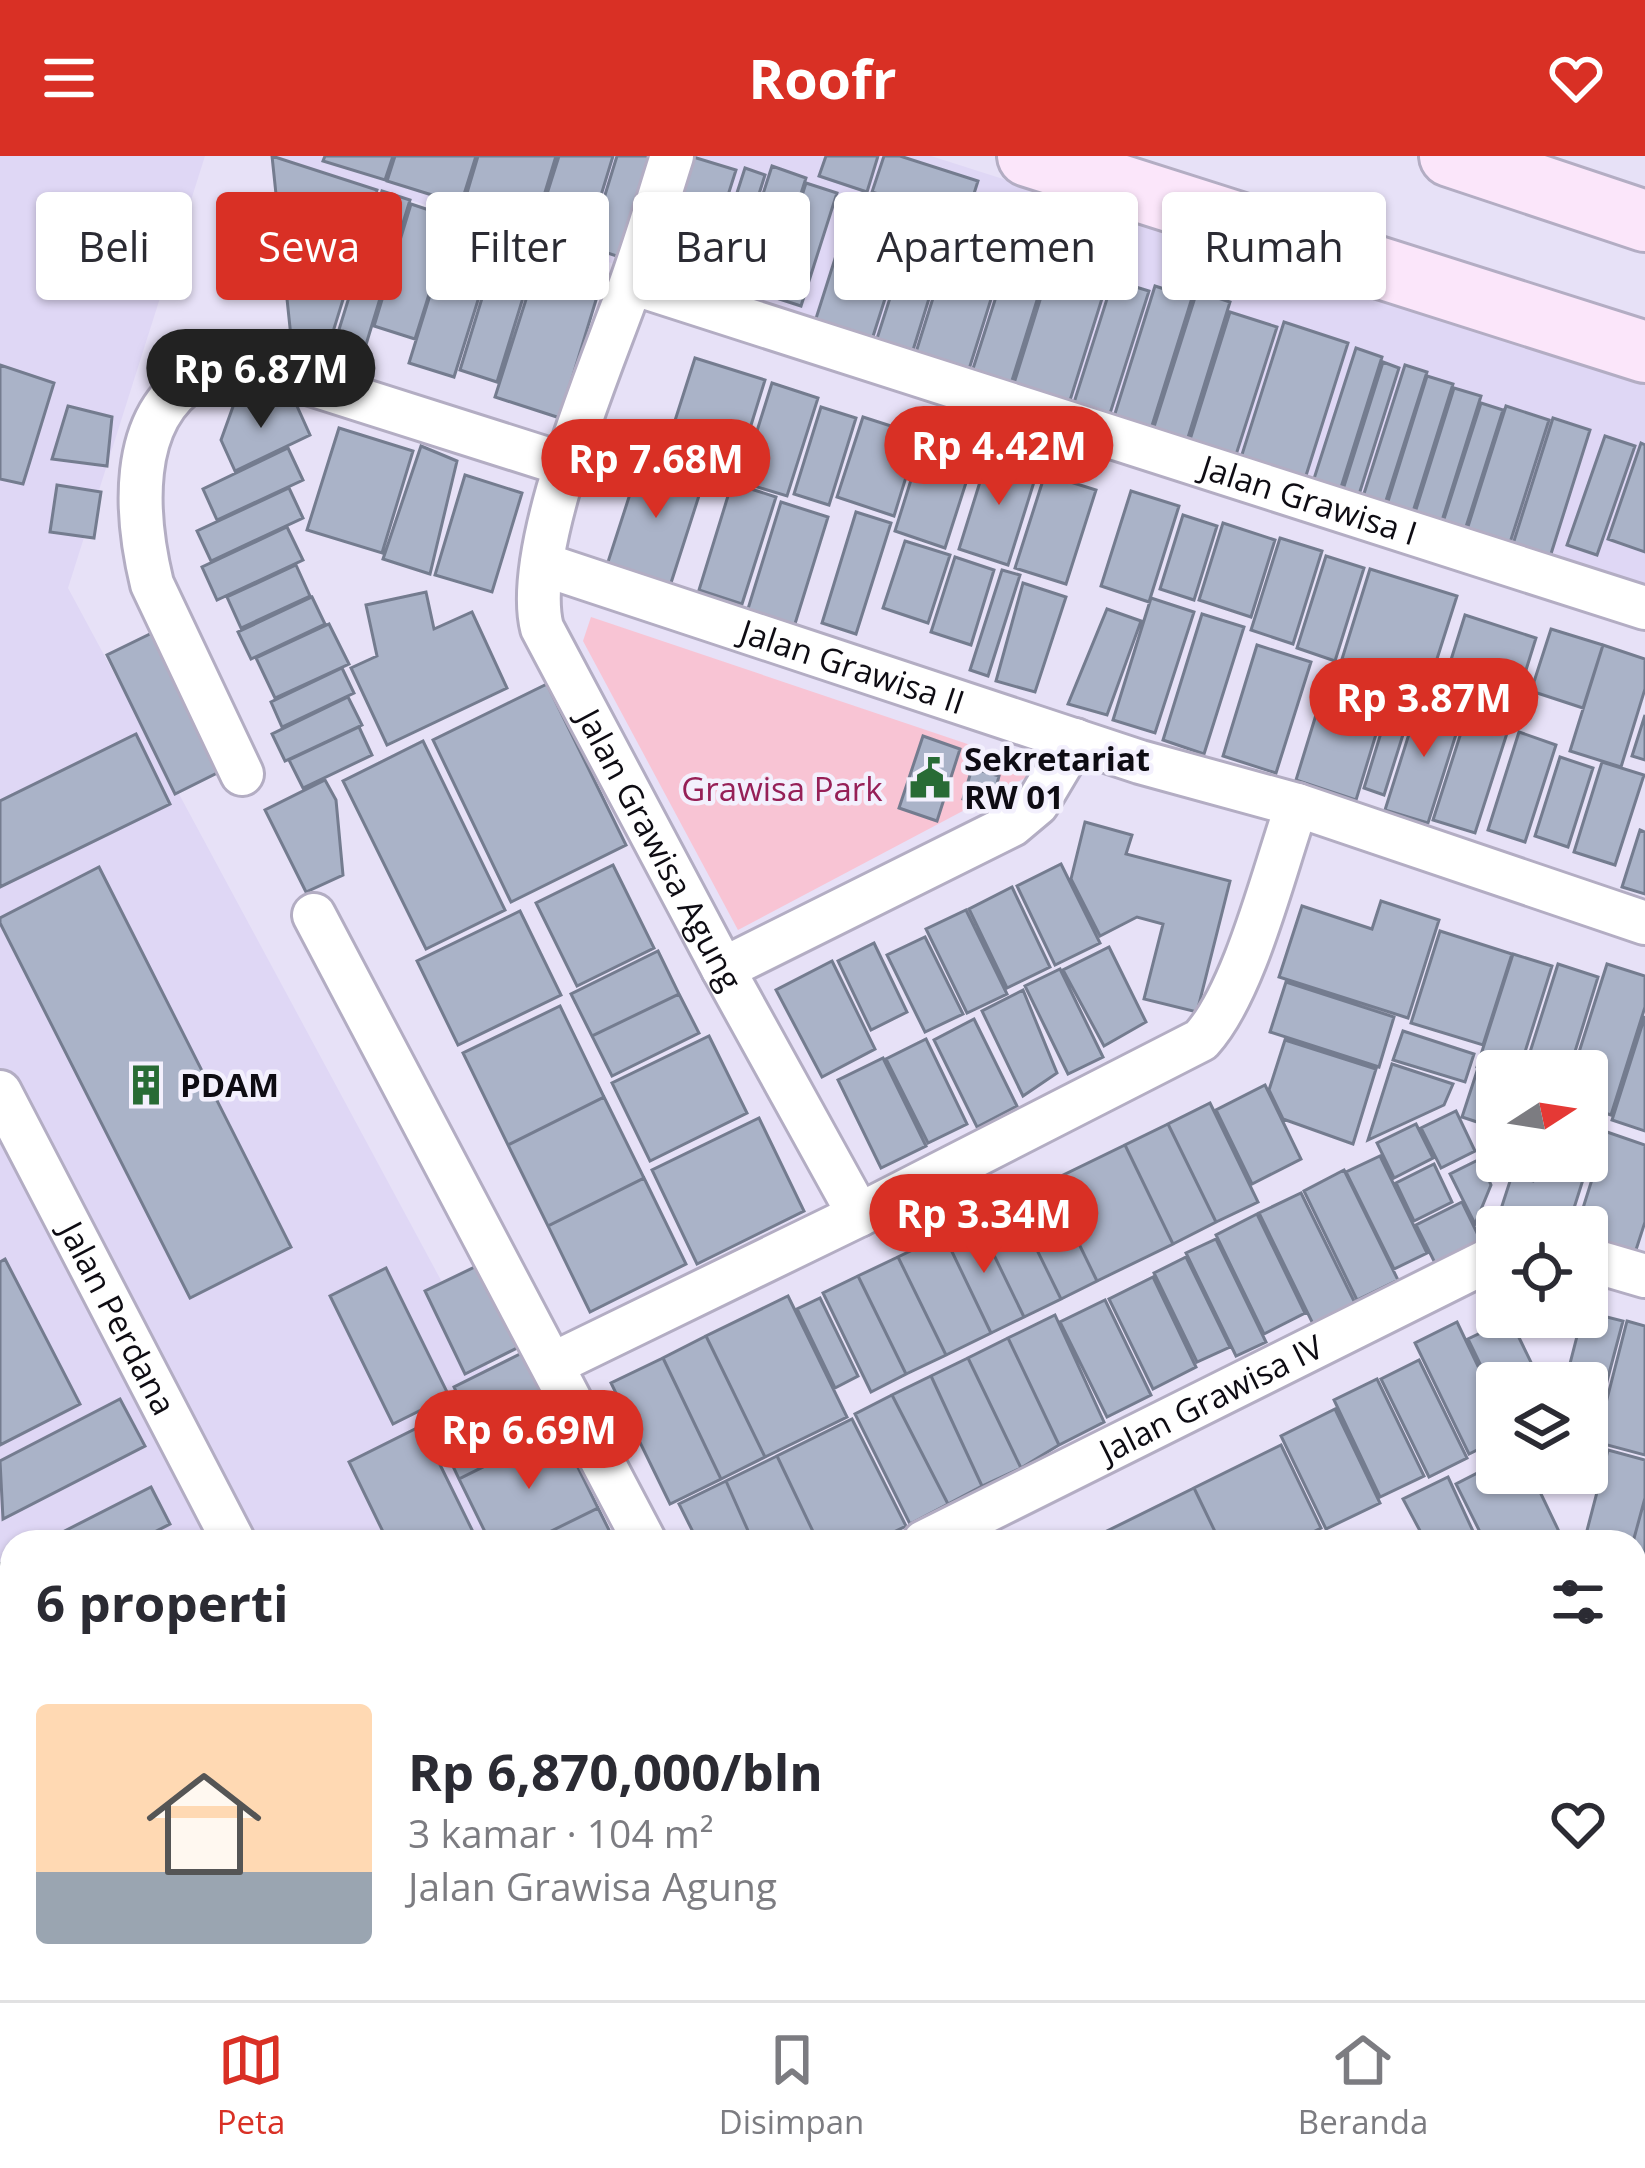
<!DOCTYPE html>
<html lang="id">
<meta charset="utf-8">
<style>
:root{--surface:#fff;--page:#f2f2f3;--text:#2b2b33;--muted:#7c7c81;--line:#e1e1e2;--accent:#d93025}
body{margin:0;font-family:"Open Sans",sans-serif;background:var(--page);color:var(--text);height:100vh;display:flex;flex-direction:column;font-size:45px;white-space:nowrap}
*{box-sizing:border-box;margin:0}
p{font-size:39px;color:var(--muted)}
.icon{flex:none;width:66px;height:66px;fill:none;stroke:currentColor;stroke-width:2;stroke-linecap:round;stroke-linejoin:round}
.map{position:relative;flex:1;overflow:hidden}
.drawer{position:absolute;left:0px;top:1374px;width:1647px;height:471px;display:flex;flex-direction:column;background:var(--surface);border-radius:36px 36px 0 0;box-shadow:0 3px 9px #0004}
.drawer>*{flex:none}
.banner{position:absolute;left:36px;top:36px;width:1575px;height:108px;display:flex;gap:24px}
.needle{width:78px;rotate:78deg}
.tools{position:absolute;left:1476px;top:894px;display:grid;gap:24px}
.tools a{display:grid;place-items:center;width:132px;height:132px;border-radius:12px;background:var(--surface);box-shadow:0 3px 9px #0004;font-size:60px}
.price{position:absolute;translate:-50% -102px;padding:0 27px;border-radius:42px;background:var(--accent);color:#fff;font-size:39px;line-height:78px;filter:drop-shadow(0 3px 6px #0008)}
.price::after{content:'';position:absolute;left:50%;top:72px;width:36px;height:27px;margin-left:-18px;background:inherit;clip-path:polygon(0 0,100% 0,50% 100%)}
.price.on{background:#222;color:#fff}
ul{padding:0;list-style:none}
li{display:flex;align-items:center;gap:36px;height:300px;padding:0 36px}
li span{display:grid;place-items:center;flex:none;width:336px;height:240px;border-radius:12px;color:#555}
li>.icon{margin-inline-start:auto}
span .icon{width:144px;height:144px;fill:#fffc;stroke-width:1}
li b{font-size:51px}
h2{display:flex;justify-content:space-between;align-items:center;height:144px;padding:0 36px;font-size:51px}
.pill{padding:0 42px;border-radius:12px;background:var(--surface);box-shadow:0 3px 9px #0004;font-size:42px;line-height:108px}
.pill.on{background:var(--accent);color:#fff}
header{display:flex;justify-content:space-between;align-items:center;height:156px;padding:0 36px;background:var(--accent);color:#fff;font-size:54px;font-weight:700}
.dock{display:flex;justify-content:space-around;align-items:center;height:168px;border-top:3px solid var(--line);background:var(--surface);font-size:33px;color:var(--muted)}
.dock a{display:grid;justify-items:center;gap:6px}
.dock .on{color:var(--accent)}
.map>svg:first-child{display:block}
.built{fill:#dfd7f5}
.park{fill:#f8c4d4}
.building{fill:#aab3c8;stroke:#747c8f;stroke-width:3}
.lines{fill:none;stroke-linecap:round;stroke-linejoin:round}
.lane-casing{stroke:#b3adc3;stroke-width:27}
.street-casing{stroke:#b3adc3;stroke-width:48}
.secondary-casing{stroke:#b3adc3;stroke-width:66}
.lane{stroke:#fff;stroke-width:21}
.street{stroke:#fff;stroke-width:42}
.secondary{stroke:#fbe6fa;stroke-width:60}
.labels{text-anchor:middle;stroke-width:9;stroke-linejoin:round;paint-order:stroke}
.street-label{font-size:33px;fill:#0e0c13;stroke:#f3f0fd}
.poi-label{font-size:33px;font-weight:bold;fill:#0e0c13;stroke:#f3f0fd;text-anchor:start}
.park-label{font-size:33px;fill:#962057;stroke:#f3f0fd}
</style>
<header><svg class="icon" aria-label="menu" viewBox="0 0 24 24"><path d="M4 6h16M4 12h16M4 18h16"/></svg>Roofr<svg class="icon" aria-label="heart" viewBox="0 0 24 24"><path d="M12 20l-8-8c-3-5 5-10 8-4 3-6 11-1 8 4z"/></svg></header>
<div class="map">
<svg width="1645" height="1844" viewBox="0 0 1645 1844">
<rect width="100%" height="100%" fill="#e7e1f7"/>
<path class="built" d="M0 0H205L68 432 582 1386H12V1833H823L829 1844H0Z
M269 0H931L1645 228V430Z"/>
<path class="park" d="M591 461 1042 613 738 774 583 485Z"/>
<path class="building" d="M272 0 377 34 328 192 291 181Z
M325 0H393L385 24 323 5Z
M395 0H476L461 48 387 25Z
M478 0H556L532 79 461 57Z
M559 0H613L584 95 534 79Z
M617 0H657L626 103 589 91Z
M690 0 736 14 699 131 654 116Z
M826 0H878L867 36 819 20Z
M884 0H900L978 25 965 66 872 36Z
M772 10 806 22 770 134 736 122Z
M745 12 765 19 729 133 708 127Z
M806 27 837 37 801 150 770 140Z
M382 35 410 44 361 205 332 196Z
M854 43 911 61 869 193 812 175Z
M411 48 453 62 415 183 374 170Z
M453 65 498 80 454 221 409 207Z
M914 67 949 78 909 207 873 195Z
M955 72 1008 89 965 226 912 209Z
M502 77 539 90 497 226 460 214Z
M544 87 607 108 560 262 495 241Z
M1055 96 1111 114 1067 254 1011 237Z
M1010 97 1048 109 1010 231 971 219Z
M1113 124 1149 135 1107 267 1071 256Z
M1155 130 1192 142 1150 276 1113 264Z
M1197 135 1230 146 1186 288 1152 277Z
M1230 156 1277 171 1234 305 1188 290Z
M1284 166 1348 187 1303 329 1239 308Z
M1356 192 1382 201 1338 341 1311 332Z
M695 202 765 224 735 321 664 299Z
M1383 206 1399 212 1356 348 1340 343Z
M0 209 54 227 23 328 0 323Z
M1405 209 1427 216 1383 354 1361 347Z
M1427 220 1453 228 1411 362 1385 355Z
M772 227 818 242 787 340 741 326Z
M1454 232 1481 240 1440 371 1413 363Z
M235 245 296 248 310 279 235 315 221 284Z
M1481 247 1503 254 1465 374 1443 366Z
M68 250 112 261 107 310 52 303Z
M1506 250 1549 264 1508 393 1465 380Z
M821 251 856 262 829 349 794 338Z
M863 261 919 279 894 360 837 341Z
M1553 262 1590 274 1550 401 1513 388Z
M339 272 413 295 382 397 307 374Z
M1605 280 1635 290 1597 399 1567 389Z
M1641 287 1645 289V396L1608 383Z
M922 289 973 305 945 392 895 375Z
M421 290 457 305 430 418 383 403Z
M288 292 303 324 217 364 203 333Z
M990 294 1039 310 1008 409 959 393Z
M642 301 705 321 670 430 607 409Z
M1045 318 1096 334 1066 428 1015 412Z
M465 319 522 337 492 436 435 419Z
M732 327 776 341 742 448 699 434Z
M57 329 101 336 94 382 50 376Z
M289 332 303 362 211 405 197 375Z
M1131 335 1179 350 1149 446 1101 430Z
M781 346 828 361 794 471 747 456Z
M856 356 891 367 856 478 822 467Z
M1183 359 1217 370 1194 444 1160 433Z
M1223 367 1275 384 1251 461 1199 444Z
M287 371 303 404 217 444 202 411Z
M1280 382 1322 395 1293 488 1251 474Z
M905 385 950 399 928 467 883 452Z
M1326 400 1364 412 1335 505 1297 492Z
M955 401 994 414 971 489 931 476Z
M296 409 310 440 241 472 227 441Z
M1370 413 1457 440 1428 531 1342 503Z
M1002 414 1020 419 988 520 970 514Z
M1023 427 1066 441 1035 536 996 525Z
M426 436 434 473 472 456 507 532 387 589 351 512 377 500 366 449Z
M312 441 325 468 251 503 238 476Z
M1151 442 1194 456 1155 577 1113 564Z
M1107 453 1141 465 1107 559 1068 548Z
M1202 458 1244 471 1204 598 1163 584Z
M1465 459 1536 482 1511 562 1440 539Z
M329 468 349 508 275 542 256 502Z
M1551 473 1603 489 1583 552 1531 535Z
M152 477 219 616 175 638 107 499Z
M1257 489 1311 506 1276 617 1223 600Z
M1603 489 1645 503V533L1621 611 1570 595Z
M1331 510 1391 529 1356 644 1296 624Z
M342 512 354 537 282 571 271 546Z
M1397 525 1418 531 1384 639 1364 632Z
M547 528 626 689 511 746 433 584Z
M1421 540 1464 553 1428 667 1385 654Z
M348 541 362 569 285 605 272 578Z
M1467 558 1509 571 1475 677 1433 664Z
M1645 559V604L1632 600Z
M359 571 372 599 303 632 289 604Z
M1519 576 1556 589 1525 686 1488 674Z
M136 578 170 648 0 731V645Z
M923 580 960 593 937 665 899 652Z
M423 585 505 754 426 793 343 625Z
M1560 601 1593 612 1568 691 1535 680Z
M1602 606 1644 619 1615 709 1574 696Z
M972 612 999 620 991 651 963 643Z
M325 624 336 644 343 719 306 736 265 654Z
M1085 666 1132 679 1126 698 1230 725 1197 856 1144 843 1163 768 1137 761 1100 780 1071 723Z
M1640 674 1645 676V738L1622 731Z
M1061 708 1100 787 1055 809 1017 730Z
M613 709 654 792 577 830 536 747Z
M99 711 291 1091 190 1142 0 767V762Z
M1012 731 1050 811 1007 832 969 753Z
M1381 745 1439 764 1408 862 1279 821 1302 750 1372 773Z
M966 754 1007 838 967 857 926 773Z
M520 755 561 839 458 889 417 805Z
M1440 775 1512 798 1483 889 1411 867Z
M925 781 963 858 925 876 887 799Z
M874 787 907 856 871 874 838 805Z
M1109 791 1146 866 1104 890 1063 814Z
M658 795 679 838 592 880 571 838Z
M1513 798 1552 810 1519 915 1497 918 1477 911Z
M832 805 875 893 822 921 776 834Z
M1558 808 1598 821 1569 915H1524Z
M1607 808 1645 820V851L1611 959 1587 951V915H1573Z
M1060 813 1103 901 1068 918 1025 830Z
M1286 826 1394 861 1379 911 1270 876Z
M1023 834 1057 917 1023 940 982 855Z
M679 838 699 877 612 920 592 880Z
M560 850 604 941 508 989 463 897Z
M1645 860V975L1612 964Z
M974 863 1017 950 977 971 934 884Z
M1403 875 1474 898 1465 926 1393 904Z
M709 880 747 957 650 1005 612 927Z
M926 883 967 968 928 987 886 903Z
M1285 884 1376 913 1353 988 1283 963 1269 934Z
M883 902 926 990 881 1012 838 924Z
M1392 908 1453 928 1444 949 1368 984Z
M1477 915 1497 921V946L1489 970 1462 961Z
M1265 929 1301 1003 1252 1028 1216 954Z
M604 941 644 1022 548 1070 508 989Z
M1210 947 1258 1046 1216 1066 1168 968Z
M1456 955 1475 995 1441 1012 1421 972Z
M759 962 804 1055 697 1108 652 1014Z
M1587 966 1600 970 1568 1071H1547L1500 1056 1512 1019 1533 1025 1539 1005H1587Z
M1497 967V1005H1537L1532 1022 1485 1006Z
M1168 968 1216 1066 1173 1088 1125 989Z
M1416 968 1433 1002 1394 1022 1377 987Z
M1607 976 1645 989V1066L1634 1100 1587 1084V1071H1577Z
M1125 989 1173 1088 1097 1125 1049 1026Z
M1380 1000 1427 1097 1394 1113 1346 1016Z
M1480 1003 1491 1029 1475 1068 1450 1018Z
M1434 1008 1452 1046 1414 1065 1396 1027Z
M1344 1014 1398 1124 1357 1144 1304 1035Z
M644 1022 686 1108 590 1156 548 1070Z
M1049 1026 1097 1125 1061 1143 1013 1045Z
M1301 1037 1356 1149 1314 1170 1259 1057Z
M1013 1045 1061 1143 1024 1161 976 1062Z
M1462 1046 1481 1085 1435 1107 1416 1069Z
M1257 1058 1305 1157 1264 1178 1216 1079Z
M976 1062 1024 1161 991 1177 944 1079Z
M944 1079 991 1177 946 1199 898 1101Z
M1216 1083 1266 1186 1236 1200 1186 1097Z
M898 1101 946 1199 906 1218 858 1120Z
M1186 1101 1230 1191 1197 1206 1154 1117Z
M5 1103 80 1248 0 1289V1106Z
M483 1107 523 1189 465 1218 425 1135Z
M386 1112 449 1240 393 1268 330 1140Z
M858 1120 906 1218 871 1236 823 1137Z
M1153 1121 1196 1211 1153 1233 1109 1143Z
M788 1140 847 1261 765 1301 706 1180Z
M820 1142 858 1220 835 1232 797 1153Z
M1105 1144 1151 1239 1107 1261 1060 1166Z
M1587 1156 1623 1165 1598 1259 1587 1257V1227H1565L1582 1161H1587Z
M1055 1159 1104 1266 1059 1289 1008 1182Z
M1510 1163 1541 1227H1497V1243L1468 1183Z
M1627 1165 1645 1170V1299L1596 1286Z
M1457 1166 1497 1250V1284L1469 1298 1415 1187Z
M706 1180 765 1301 721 1323 663 1202Z
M1008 1182 1059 1289 1021 1312 968 1202Z
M522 1197 559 1273 459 1323 429 1260 460 1244 454 1231Z
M663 1202 721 1323 670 1348 611 1227Z
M968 1202 1021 1312 982 1330 931 1220Z
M1419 1204 1467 1302 1429 1321 1381 1223Z
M931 1220 982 1330 948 1348 892 1239Z
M1377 1223 1424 1320 1380 1341 1334 1244Z
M892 1239 948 1348 910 1368 855 1258Z
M120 1243 145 1290 3 1363 0 1305Z
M1335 1253 1380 1347 1326 1373 1281 1280Z
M852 1263 906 1370 873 1386H818L777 1300Z
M421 1270 478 1386H388L349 1306Z
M559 1273 598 1352 529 1386H490L459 1323Z
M1281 1289 1321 1372 1293 1386H1220L1194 1332Z
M1608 1294 1645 1304V1342L1633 1386H1584Z
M777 1300 818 1386H753L726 1325Z
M1497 1307V1317H1531L1564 1386H1485L1456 1328Z
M1448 1321 1478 1386H1426L1403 1343Z
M726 1325 753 1386H698L679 1348Z
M151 1331 170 1368 135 1386H43Z
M1194 1332 1220 1386H1112L1107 1375Z
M1645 1342V1427L1635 1425 1633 1386Z
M598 1352 615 1386H529Z
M1107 1375 1112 1386H1084Z
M12 1402V1449L0 1455V1408Z
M1635 1569H1645V1691L1635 1689Z
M12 1655V1737L0 1743V1661Z
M1635 1724 1645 1745V1840L1637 1844H1592L1587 1833H1635Z
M12 1770V1833H52L31 1844H0V1776Z
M177 1833H264L270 1844H183Z
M272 1833H388L393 1844H278Z
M564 1833H671L677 1844H570Z
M1053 1833H1085L1090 1844H1030Z
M1087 1833H1134L1139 1844H1092Z
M1138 1833H1185L1190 1844H1143Z
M1189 1833H1233L1238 1844H1194Z
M1238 1833H1261L1267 1844H1243Z
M1266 1833H1296L1301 1844H1271Z
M1378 1833H1417L1422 1844H1366L1364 1840Z
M1417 1833H1465L1470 1844H1422Z
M1465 1833H1525L1530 1844H1470Z
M1525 1833H1587L1592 1844H1530Z"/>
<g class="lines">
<g class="lane-casing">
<path id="lane" d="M406 1833 411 1844"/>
</g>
<g class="street-casing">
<g id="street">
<path id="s1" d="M672 0C658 44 645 89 629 133 601 212 522 394 542 472L723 813 859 1059"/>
<path id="s2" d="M632 127 1645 452"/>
<path id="s3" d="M542 408 1140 606 1297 649 1645 767"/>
<path d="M242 618 152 428C136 362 127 263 195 222 212 211 227 206 248 208L566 309"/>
<path d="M314 759 645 1386"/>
<path d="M723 813 1012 669 1037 648 1075 584"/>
<path id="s4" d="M0 936 234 1386"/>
<path d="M1587 1103 1645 1120"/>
<path d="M553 1208 859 1059 1201 884C1245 836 1274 714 1297 649"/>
<path id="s5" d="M924 1386 1497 1100"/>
<path d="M1635 1478 1645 1479"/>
<path d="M136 1833 142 1844"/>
<path d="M464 1833 469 1844"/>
<path d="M61 1844 83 1833"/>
<path d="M837 1844 856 1833"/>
</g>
</g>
<g class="secondary-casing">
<path id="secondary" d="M1028 0 1645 196
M1450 0 1645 65"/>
</g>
<use href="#lane" class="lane"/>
<use href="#street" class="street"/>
<use href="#secondary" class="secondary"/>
</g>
<defs>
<g id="civic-bare" transform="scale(3.24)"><path d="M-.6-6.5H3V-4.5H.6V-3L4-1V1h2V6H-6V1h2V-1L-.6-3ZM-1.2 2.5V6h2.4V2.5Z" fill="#286b35" stroke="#f3f0fd" stroke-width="2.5" paint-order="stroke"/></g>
<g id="building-bare" transform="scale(3.24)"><path d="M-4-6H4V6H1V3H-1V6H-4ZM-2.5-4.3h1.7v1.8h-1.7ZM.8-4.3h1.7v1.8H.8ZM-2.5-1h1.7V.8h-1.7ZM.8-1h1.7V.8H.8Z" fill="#286b35" stroke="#f3f0fd" stroke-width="2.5" paint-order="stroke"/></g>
</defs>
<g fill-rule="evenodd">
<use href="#civic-bare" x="930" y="622"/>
<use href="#building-bare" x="146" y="929"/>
</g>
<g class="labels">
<g class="street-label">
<text dy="12" stroke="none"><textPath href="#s2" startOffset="711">Jalan Grawisa I</textPath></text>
<text dy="12" stroke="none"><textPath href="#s3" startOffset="327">Jalan Grawisa II</textPath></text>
<text dy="12" stroke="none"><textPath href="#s1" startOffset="744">Jalan Grawisa Agung</textPath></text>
<text dy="12" stroke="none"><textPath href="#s4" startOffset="255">Jalan Perdana</textPath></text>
<text dy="12" stroke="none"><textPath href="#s5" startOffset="321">Jalan Grawisa IV</textPath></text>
</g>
<g class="poi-label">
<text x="964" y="615">Sekretariat<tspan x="964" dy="38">RW 01</tspan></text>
<text x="180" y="941">PDAM</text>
</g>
<g class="park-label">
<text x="782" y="645">Grawisa Park</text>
</g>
</g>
</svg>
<div class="tools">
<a><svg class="needle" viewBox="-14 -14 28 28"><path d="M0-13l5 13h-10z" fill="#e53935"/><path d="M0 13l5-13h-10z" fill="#7c7c81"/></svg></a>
<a><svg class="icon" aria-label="locate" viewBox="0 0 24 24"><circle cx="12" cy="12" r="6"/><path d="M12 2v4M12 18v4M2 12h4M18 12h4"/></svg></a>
<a><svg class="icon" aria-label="layers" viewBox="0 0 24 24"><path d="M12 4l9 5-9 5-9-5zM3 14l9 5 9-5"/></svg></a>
</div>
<b class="price on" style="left:261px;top:275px">Rp 6.87M</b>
<b class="price" style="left:999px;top:352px">Rp 4.42M</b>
<b class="price" style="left:656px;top:365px">Rp 7.68M</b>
<b class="price" style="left:1424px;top:604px">Rp 3.87M</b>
<b class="price" style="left:984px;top:1120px">Rp 3.34M</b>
<b class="price" style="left:529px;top:1336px">Rp 6.69M</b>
<div class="banner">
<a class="pill">Beli</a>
<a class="pill on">Sewa</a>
<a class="pill">Filter</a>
<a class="pill">Baru</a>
<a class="pill">Apartemen</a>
<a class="pill">Rumah</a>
</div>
<section class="drawer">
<h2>6 properti<svg class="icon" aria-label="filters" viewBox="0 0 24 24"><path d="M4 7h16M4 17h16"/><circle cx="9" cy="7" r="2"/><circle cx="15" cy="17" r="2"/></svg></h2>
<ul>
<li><span style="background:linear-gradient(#ffd9b3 70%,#9aa5b1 0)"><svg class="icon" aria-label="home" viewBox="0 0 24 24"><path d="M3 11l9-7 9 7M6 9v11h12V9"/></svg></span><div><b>Rp 6,870,000/bln</b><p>3 kamar · 104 m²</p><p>Jalan Grawisa Agung</p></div><svg class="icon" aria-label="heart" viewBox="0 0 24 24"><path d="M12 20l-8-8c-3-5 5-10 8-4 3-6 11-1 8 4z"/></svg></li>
</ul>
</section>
</div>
<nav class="dock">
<a class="on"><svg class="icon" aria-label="map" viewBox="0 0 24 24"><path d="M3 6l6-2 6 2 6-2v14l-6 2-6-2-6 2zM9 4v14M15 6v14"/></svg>Peta</a>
<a><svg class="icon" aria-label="saved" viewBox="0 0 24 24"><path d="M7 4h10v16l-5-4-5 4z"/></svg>Disimpan</a>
<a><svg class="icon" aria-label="home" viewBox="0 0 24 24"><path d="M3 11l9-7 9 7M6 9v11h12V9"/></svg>Beranda</a>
</nav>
